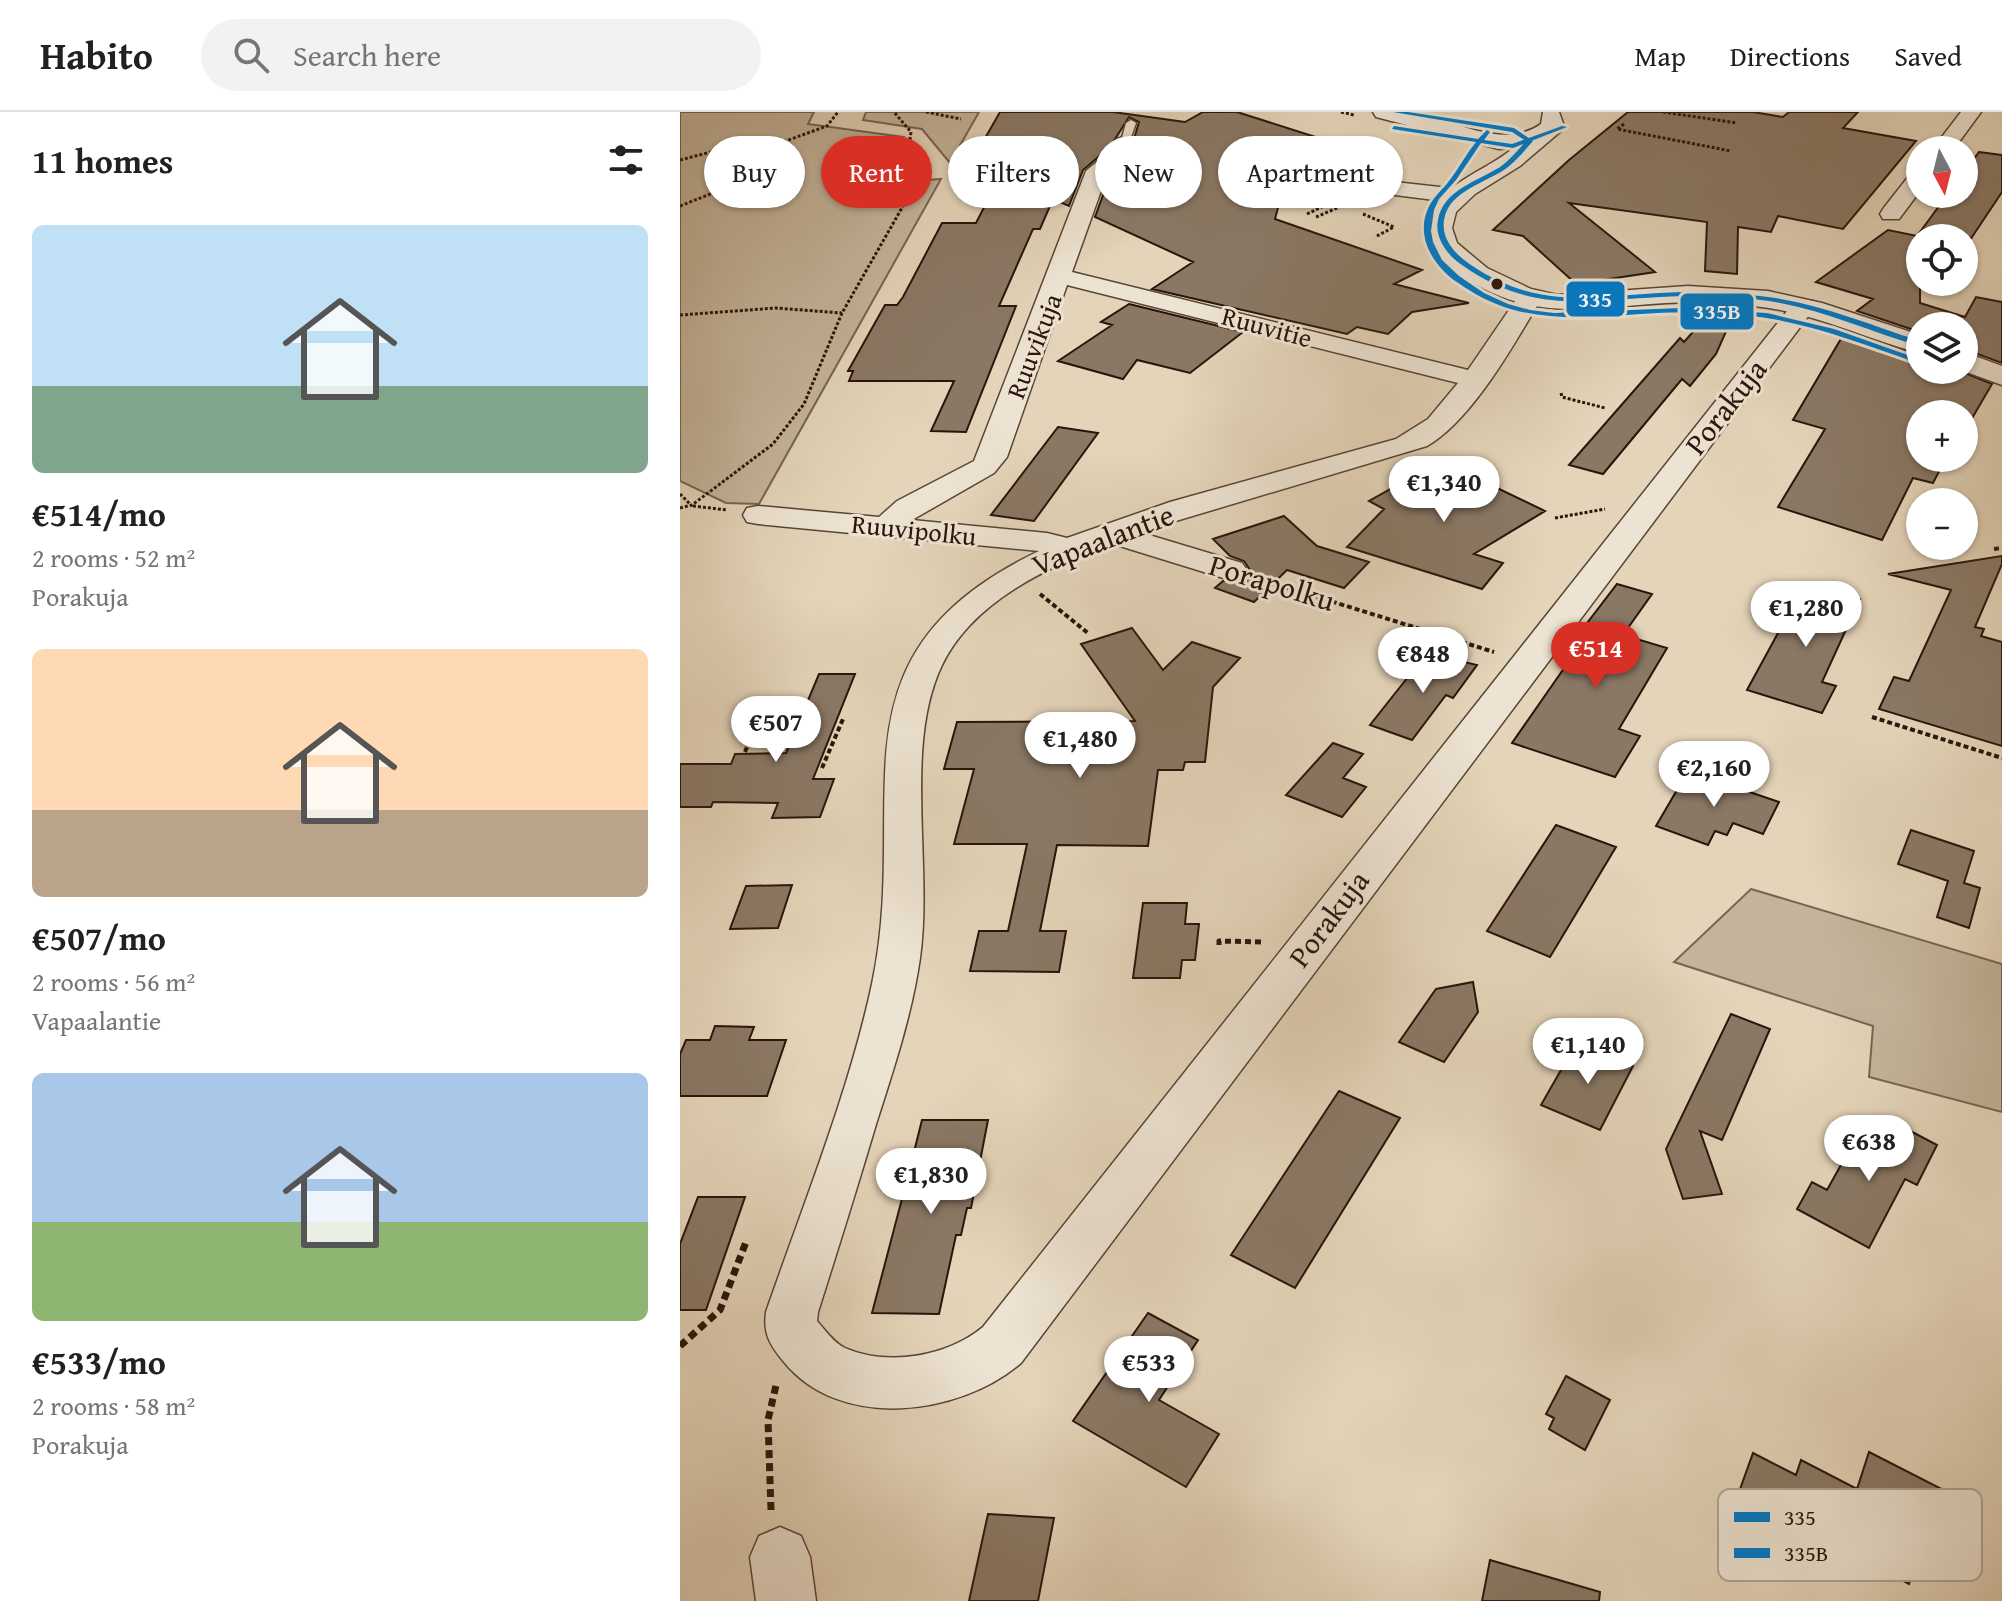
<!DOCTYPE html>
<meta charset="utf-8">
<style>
:root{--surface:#fff;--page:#f2f2f2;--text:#202124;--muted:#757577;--line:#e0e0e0;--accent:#d93025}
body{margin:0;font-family:"Gentium Book Plus",serif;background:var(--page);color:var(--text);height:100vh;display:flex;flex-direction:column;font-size:30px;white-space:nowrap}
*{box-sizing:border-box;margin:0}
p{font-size:26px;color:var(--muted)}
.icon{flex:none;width:44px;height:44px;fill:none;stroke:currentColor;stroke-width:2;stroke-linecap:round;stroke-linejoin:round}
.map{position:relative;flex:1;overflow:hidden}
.panel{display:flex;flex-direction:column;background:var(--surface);width:680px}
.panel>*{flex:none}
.hud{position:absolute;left:24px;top:24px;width:760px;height:72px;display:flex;gap:16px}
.needle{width:52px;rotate:173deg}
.tools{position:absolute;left:1226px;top:24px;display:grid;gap:16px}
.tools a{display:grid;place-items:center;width:72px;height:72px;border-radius:50%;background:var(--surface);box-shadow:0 2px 6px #0004;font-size:40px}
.price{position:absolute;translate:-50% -68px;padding:0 18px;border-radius:28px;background:#fff;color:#222;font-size:26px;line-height:52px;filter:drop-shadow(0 2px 4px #0008)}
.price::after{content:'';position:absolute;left:50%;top:48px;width:24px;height:18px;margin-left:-12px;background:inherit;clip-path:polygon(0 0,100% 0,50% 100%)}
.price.current{background:var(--accent);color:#fff}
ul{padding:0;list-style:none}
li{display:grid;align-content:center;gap:16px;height:424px;padding:0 32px}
li span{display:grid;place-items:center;height:248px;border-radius:12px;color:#555}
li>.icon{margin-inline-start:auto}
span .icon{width:144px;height:144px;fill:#fffc;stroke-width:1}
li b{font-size:34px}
h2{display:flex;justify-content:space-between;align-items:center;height:96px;padding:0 32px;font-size:34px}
.chip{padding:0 28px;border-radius:36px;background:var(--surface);box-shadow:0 2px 6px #0004;font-size:28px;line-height:72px}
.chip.current{background:var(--accent);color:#fff}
header{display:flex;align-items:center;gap:48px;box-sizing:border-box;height:112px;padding:0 40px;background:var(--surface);border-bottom:2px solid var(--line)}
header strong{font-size:38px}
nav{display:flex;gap:44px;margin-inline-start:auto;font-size:28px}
.search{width:560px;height:72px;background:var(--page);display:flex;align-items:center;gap:20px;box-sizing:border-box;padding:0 28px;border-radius:44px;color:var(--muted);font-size:30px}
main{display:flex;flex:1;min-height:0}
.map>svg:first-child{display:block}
.green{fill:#c4b49b;stroke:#766453;stroke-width:2}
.building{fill:#8a7865;stroke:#29150b;stroke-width:2}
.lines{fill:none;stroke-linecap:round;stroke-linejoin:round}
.service-casing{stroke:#584536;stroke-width:3}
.minor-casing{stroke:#584536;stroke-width:3}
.tertiary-casing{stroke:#584536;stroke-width:3}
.path-far3{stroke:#29150b;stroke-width:3;stroke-dasharray:3 2;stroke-linecap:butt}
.path-far2{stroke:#29150b;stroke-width:4;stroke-dasharray:5 3;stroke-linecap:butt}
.path-far1{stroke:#29150b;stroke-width:5;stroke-dasharray:6 4;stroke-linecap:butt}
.path{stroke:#29150b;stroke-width:7;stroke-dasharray:8 5;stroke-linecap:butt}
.service{fill:#ede3d2;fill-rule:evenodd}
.minor{fill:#ede3d2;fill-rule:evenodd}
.tertiary{fill:#ede3d2;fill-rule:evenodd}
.bus-1-casing{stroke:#ede3d2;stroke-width:6}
.bus-2-casing{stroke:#ede3d2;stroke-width:6}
.bus-1{fill:#007ac9;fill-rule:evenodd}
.bus-2{fill:#007ac9;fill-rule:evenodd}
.bus-dot{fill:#29150b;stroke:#ede3d2;stroke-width:3}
.labels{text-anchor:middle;stroke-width:6;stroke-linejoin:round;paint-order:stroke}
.far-street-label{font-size:26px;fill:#29150b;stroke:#ede3d2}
.street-label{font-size:30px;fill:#29150b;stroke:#ede3d2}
.key{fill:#ede3d2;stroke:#b2a596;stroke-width:2}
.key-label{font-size:22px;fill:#29150b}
.line-badge{stroke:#ede3d2;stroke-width:3}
.badge-label{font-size:22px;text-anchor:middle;font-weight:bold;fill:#fff}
</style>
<header>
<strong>Habito</strong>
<div class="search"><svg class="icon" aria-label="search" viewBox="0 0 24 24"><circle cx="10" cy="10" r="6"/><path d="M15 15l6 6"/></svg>Search here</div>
<nav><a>Map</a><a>Directions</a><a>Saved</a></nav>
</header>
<main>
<section class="panel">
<h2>11 homes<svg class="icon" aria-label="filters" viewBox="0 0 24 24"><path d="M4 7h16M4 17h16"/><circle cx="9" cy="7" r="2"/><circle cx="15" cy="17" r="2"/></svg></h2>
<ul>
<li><span style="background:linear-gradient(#bfe0f5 65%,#7fa58c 0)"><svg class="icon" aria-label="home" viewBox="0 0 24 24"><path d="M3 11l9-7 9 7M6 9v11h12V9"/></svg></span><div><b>€514/mo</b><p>2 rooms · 52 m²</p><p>Porakuja</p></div></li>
<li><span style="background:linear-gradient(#ffd9b3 65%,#b9a48a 0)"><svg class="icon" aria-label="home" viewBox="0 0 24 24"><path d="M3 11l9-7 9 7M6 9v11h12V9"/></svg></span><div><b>€507/mo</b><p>2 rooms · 56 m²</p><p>Vapaalantie</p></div></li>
<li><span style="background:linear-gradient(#a9c7e8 60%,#8fb573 0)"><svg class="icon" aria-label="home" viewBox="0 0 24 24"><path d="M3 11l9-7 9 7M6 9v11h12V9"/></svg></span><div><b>€533/mo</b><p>2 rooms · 58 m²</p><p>Porakuja</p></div></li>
</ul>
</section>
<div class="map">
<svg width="1322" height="1489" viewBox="0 0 1322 1489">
<rect width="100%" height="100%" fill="#e4d4b9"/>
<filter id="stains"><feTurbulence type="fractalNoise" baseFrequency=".0025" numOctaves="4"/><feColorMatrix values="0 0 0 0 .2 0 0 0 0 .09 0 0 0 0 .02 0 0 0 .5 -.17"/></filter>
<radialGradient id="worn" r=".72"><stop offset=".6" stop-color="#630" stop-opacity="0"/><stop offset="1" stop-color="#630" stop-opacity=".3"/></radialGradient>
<path class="green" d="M0 0H134L128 12 223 25 149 76 261 67 79 392 46 391 0 369Z
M186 0H299L270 51 242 17 183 8Z
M1071 777 1322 852V1000L1189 965 1193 914 994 850Z"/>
<path class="building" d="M320 0H433L505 10 523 0H557L670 36 623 81 603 77 595 107 742 158 714 172 789 191 732 200 708 222 677 215 667 222 472 177 513 150 415 105 430 64 450 46 457 32 454 27 459 10 449 5 430 35 403 58 389 94 373 87 360 117H353L319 194H336L286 320 251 319 274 269H169L173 259H168L205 193H217L223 185 262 111H296L328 49H292Z
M948 0H1073L1103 5 1109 0H1178L1163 16 1236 29 1163 117 1098 104 1091 120 1058 115 1057 162 1025 159 1027 110 889 91 975 160 896 172 843 124 813 118 889 48Z
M1299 40 1322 43V80L1284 137V126H1240V191L1285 205 1296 185 1322 190V251L1284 237V214H1240V220L1177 199 1193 187 1136 170 1208 118 1237 124 1268 82H1284V60Z
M449 192 563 220 510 261 457 248 443 267 378 249 432 213 421 210Z
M1036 194 1057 195 1036 242 1010 274 1002 267 923 362 889 353 1000 226 1004 230Z
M1165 220 1240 244V258H1278L1312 272 1284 320V302H1240V346H1266L1253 371 1233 366 1202 428 1098 395 1145 317 1113 308Z
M378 315 418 321 354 409 311 403Z
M761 349 865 399 794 442 823 451 802 477 667 435 704 397 689 389Z
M604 404 637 434 689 450 664 476 607 458 574 490 535 476 543 469 563 468 570 458 564 449 550 444 533 427Z
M1322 444V452L1295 515 1304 517 1301 524 1322 530V634L1199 597 1214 565 1229 569 1271 478 1208 462Z
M937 472 972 482 943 523 987 536 939 617 960 624 935 665 832 631 896 539 888 536Z
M1137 472 1180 487 1142 570 1156 574 1142 601 1067 578 1123 475Z
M452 516 483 558 512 530 560 546 533 575 525 650H505L503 658H478L468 734 377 733 360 819H386L379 860 290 859 299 819H328L347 732H274L294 657H264L277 610 455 609 401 532Z
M747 541 797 553 773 586 766 583 732 628 690 613Z
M139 562H175L133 667H154L140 705 92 706 98 691 33 690 31 695H0V652H51L55 642 106 641Z
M653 631 683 642 663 666 686 675 662 705 606 683Z
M1008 659 1099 690 1083 722 1053 711 1047 723 1035 719 1028 733 976 714Z
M876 713 936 735 870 845 807 819Z
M1231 718 1294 739 1284 771 1300 776 1289 816 1257 805 1268 769 1218 752Z
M112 773 98 816 50 817 66 774Z
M463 791H507L505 812H519L515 848H502L500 866H453Z
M793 870 798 900 764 950 719 930 756 877Z
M1051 902 1090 917 1042 1028 1020 1019 1042 1082 1003 1087 986 1037Z
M35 914 74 915 69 928H106L87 984H0V942L6 928H30Z
M897 930 953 954 920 1018 861 993Z
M659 979 720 1006 615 1176 551 1143Z
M242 1008H308L291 1096H287L281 1123H276L259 1202 192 1201 223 1083 213 1076 228 1064Z
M1217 1012 1257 1033 1237 1073 1225 1067 1189 1136 1117 1097 1132 1070 1147 1078 1182 1015 1208 1028Z
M18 1085H65L26 1198H0V1132Z
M468 1201 518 1228 479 1288 539 1322 506 1375 393 1309Z
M886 1264 930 1288 905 1338 869 1317 874 1306 866 1302Z
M1189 1340 1289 1391 1278 1431 1246 1414 1229 1472 1059 1380 1073 1341 1116 1363 1121 1348 1177 1377Z
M308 1402 374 1406 358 1489H289Z
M810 1448 920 1480 919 1489H802Z"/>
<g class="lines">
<g class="service-casing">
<path id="service" d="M451 8 456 11 449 31 440 33 446 11Z"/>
</g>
<g class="minor-casing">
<path id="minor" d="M1281 0H1301L1273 38H1252Z
M444 25 454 31 448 44 427 62 392 160 788 258 840 182 849 180 861 187C834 232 793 307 747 334L459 420 562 451 567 458 562 465 551 468 540 465 430 431C368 455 293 489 262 553 223 634 253 754 240 846 232 902 214 956 197 1009 178 1073 158 1137 138 1200L137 1209C145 1218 154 1231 165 1236 209 1255 268 1244 303 1215L1115 189H1133L1136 194 341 1251C279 1304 160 1319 104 1250 90 1233 83 1222 86 1200 122 1096 169 980 192 872 232 685 139 545 359 439L78 412 67 410 63 403 67 396 78 394 199 405 217 389 294 349 406 59 432 37 437 27ZM387 173 778 271 748 307 716 327 490 390 387 426 367 421 232 408 314 361 327 345Z
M1240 59V79L1219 107H1203L1200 102 1203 97 1232 60Z
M660 64 778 77 789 84 778 91 652 75 649 70Z
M100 1415 121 1424 130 1445 136 1489H76L70 1445 79 1424Z"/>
</g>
<g class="tertiary-casing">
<path id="tertiary" d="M693 0C705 0 719 0 731 0 773 7 823 39 861 12L863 0H879L884 14 881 19 840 54 795 82 776 100 772 116 777 131 807 156 851 177 877 183 1008 174 1088 179 1142 191 1240 223V241C1189 228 1141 204 1089 196 1055 191 1020 189 986 191 907 196 847 211 777 160 764 150 747 133 747 116 747 76 808 59 833 36L819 37 696 5Z
M1284 240 1322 254V273L1281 258H1284Z"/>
</g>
<path class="path-far3" d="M246 0 281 7
M661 0 674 3
M983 0 1057 11
M944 12 937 17 1051 39
M0 48 73 29 91 34
M594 65 609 70
M48 75 37 69 92 34 147 14 158 0
M573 82 592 72 610 71
M632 85 608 73 618 62 639 52
M0 94 48 75
M627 102 648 92
M683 102 714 115 695 125
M636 105 657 96
M0 203 96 196 162 201
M881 281 882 285 925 296
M0 382 11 393
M13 394 47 398
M0 396 12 393 93 332 124 292 162 201 231 80 226 55 231 20 214 0
M875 406 925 397"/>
<path class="path-far2" d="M1314 437 1322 436
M583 468 814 540
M360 482 409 522
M1192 605 1322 646
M65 640 78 609
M142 656 163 607"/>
<path class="path-far1" d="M539 833V829L583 830"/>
<path class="path" d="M0 1234 40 1198 66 1130
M91 1398 88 1308 97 1269"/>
<use href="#service" class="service"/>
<use href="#minor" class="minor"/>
<use href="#tertiary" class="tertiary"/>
<g class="bus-1-casing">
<path id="bus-1" d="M713 0H728L834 16 853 29C845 38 837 48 828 55 807 71 769 78 764 108 761 128 776 143 791 153 857 197 904 185 979 181 1015 179 1052 180 1088 185 1141 192 1190 213 1240 229V234C1190 220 1142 197 1089 189 1053 184 1016 183 980 185 903 189 850 201 782 153 768 144 754 126 758 108 763 78 798 69 820 55 830 48 838 38 846 29L832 20Z"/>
</g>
<g class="bus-2-casing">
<path id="bus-2" d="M714 14 798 27 807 18 810 20 804 28 832 32 882 14 887 15 833 36 801 31 776 68 759 87 754 98 751 119 753 130 762 148 779 164 804 181 828 192 850 198 874 201 1001 196 1087 201 1154 217 1239 247 1232 249C1177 230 1121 208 1063 203 1034 201 1006 200 977 201 912 205 846 215 789 178 778 171 768 165 760 155 747 140 739 119 747 99 752 85 764 77 772 65 780 54 787 41 796 30L712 17Z"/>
</g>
<use href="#bus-1" class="bus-1"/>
<use href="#bus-2" class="bus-2"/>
</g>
<circle class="bus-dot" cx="817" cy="172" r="7"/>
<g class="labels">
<g class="far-street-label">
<text transform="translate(587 215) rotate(15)" y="9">Ruuvitie</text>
<text transform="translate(354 234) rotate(-69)" y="9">Ruuvikuja</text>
<text transform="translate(234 418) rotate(6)" y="9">Ruuvipolku</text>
</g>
<g class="street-label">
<text transform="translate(1046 295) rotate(-52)" y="10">Porakuja</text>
<text transform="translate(423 428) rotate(-21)" y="10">Vapaalantie</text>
<text transform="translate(592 471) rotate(17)" y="10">Porapolku</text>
<text transform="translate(649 807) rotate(-53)" y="10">Porakuja</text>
</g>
</g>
<rect x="1038" y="1377" width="264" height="92" rx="12" class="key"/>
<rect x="1054" y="1400" width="36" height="10" fill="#007ac9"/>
<rect x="1054" y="1436" width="36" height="10" fill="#007ac9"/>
<g class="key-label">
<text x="1104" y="1413">335</text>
<text x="1104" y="1449">335B</text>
</g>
<g class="line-badge">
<rect x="885" y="168" width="61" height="38" rx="8" fill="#007ac9"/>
<rect x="999" y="180" width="76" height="39" rx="8" fill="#007ac9"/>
</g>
<g class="badge-label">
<text x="915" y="195">335</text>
<text x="1037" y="207">335B</text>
</g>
<rect width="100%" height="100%" filter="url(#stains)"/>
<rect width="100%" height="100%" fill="url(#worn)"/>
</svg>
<div class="tools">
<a><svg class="needle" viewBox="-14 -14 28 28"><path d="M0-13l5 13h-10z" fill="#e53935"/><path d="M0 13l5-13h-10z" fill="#757577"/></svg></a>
<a><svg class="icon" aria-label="locate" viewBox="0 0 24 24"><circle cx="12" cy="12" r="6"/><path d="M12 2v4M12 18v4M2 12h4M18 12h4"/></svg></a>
<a><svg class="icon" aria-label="layers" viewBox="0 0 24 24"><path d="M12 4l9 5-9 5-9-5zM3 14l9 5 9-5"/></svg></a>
<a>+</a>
<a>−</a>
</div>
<b class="price" style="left:764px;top:412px">€1,340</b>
<b class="price" style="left:1126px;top:537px">€1,280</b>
<b class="price current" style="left:916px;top:578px">€514</b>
<b class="price" style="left:743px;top:583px">€848</b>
<b class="price" style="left:96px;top:652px">€507</b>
<b class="price" style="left:400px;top:668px">€1,480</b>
<b class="price" style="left:1034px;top:697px">€2,160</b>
<b class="price" style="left:908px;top:974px">€1,140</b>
<b class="price" style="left:1189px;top:1071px">€638</b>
<b class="price" style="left:251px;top:1104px">€1,830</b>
<b class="price" style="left:469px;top:1292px">€533</b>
<div class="hud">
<a class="chip">Buy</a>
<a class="chip current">Rent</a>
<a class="chip">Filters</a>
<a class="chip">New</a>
<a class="chip">Apartment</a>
</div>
</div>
</main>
